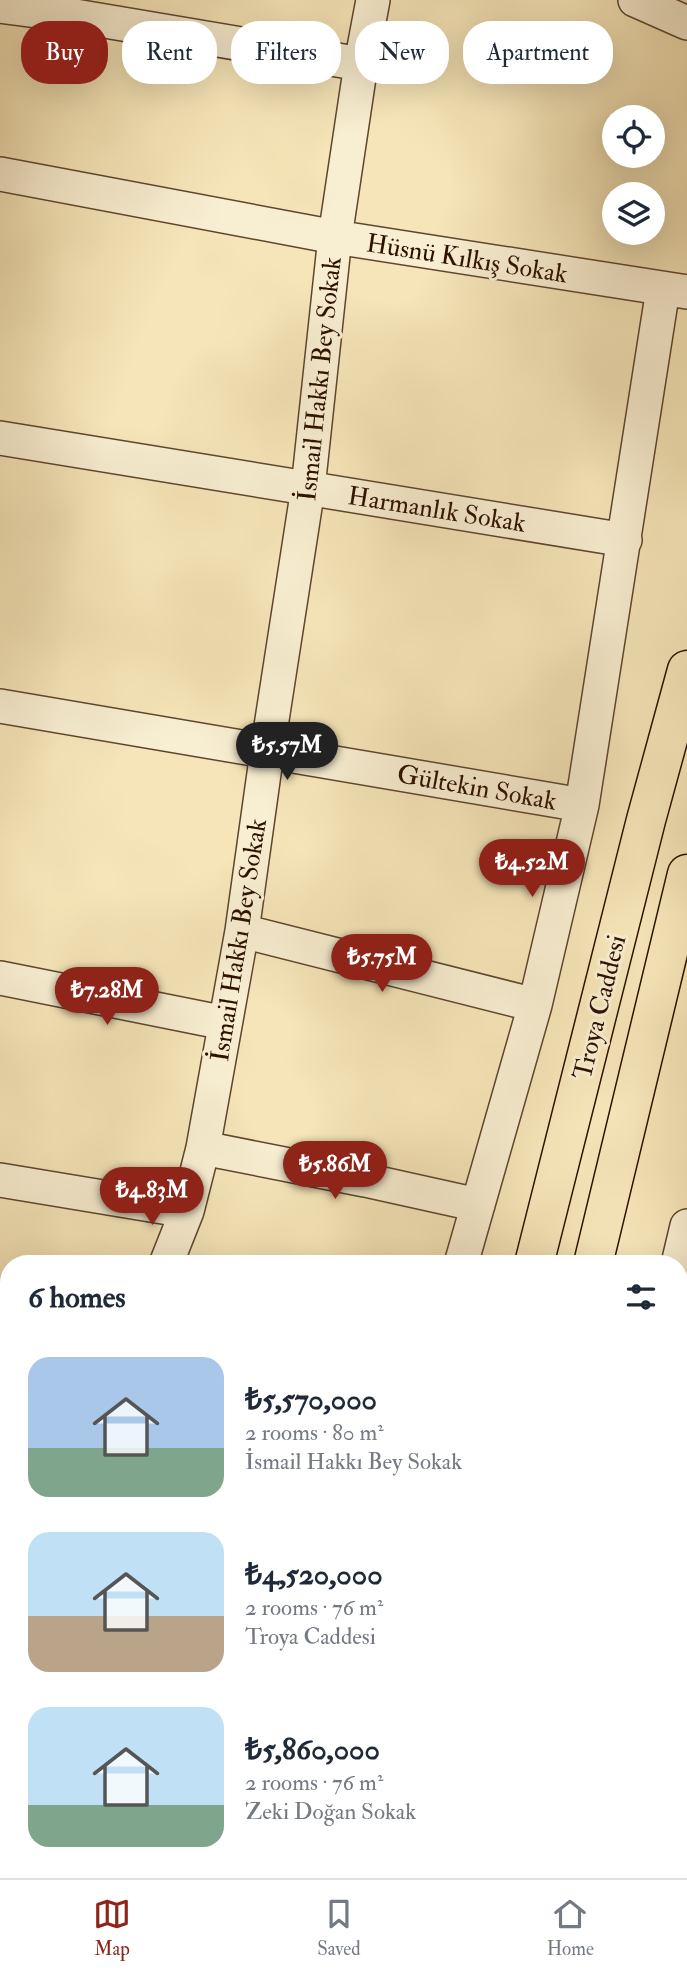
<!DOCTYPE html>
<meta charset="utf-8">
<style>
:root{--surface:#fff;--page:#f6f6f7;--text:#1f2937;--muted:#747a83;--line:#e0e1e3;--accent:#8f2418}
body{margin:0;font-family:"IM FELL Double Pica",serif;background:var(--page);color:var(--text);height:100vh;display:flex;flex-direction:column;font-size:26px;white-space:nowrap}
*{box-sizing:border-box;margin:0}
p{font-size:23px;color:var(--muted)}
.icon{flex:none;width:38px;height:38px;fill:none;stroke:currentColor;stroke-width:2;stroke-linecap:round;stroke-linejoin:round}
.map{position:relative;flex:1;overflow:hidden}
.drawer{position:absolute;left:0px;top:1255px;width:688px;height:625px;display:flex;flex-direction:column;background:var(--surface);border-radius:28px 28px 0 0;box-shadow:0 7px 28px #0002}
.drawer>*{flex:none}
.hud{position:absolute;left:21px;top:21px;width:646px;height:63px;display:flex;gap:14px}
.buttons{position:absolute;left:602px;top:105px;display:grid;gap:14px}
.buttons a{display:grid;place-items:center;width:63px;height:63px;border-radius:50%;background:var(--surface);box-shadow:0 7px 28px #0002;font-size:35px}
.price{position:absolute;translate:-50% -60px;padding:0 16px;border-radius:24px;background:var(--accent);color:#fff;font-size:23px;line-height:46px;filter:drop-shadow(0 2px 4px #0008)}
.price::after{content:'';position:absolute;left:50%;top:42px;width:21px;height:16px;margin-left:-10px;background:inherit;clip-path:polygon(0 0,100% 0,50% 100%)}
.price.selected{background:#222;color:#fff}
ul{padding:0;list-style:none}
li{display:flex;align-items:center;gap:21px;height:175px;padding:0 28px}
li span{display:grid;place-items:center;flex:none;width:196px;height:140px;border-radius:21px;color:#555}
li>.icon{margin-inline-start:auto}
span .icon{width:84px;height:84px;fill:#fffc;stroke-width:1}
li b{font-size:30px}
h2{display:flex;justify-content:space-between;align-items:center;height:84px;padding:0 28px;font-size:30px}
.tag{padding:0 24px;border-radius:28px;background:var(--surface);box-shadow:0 7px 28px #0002;font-size:24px;line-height:63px}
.tag.selected{background:var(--accent);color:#fff}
.menu{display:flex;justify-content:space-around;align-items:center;height:98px;border-top:2px solid var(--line);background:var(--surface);font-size:19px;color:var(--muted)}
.menu a{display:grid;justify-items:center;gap:4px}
.menu .selected{color:var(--accent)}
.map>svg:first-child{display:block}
.building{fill:#957f60;stroke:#2c1000;stroke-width:2}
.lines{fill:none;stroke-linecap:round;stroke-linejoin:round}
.minor-casing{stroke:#5e452e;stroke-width:36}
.major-casing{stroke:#2c1000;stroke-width:41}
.minor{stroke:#f8eed1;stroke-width:33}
.major{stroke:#f5e5b8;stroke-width:38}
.labels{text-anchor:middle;stroke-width:6;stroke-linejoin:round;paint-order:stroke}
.street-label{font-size:26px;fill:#2c1000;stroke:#f8eed1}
</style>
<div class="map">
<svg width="687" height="1878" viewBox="0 0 687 1878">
<rect width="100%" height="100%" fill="#f5e5b8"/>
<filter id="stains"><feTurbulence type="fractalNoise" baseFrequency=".00286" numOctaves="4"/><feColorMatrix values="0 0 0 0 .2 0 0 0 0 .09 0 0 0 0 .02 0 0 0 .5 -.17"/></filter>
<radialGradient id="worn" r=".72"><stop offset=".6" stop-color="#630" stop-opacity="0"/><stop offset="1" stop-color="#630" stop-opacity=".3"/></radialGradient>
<path class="building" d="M557 1871H634L632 1878H555Z"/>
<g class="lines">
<g class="minor-casing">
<path id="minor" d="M635 0 687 23
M0 6 75 16 361 64
M0 174 335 237 687 292
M0 438 625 540
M0 706 582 805
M242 931 535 1005
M0 978 225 1023
M203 1148 365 1180 478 1205
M0 1180 187 1211
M166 1264 187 1211 203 1148 242 931 267 752 308 488 335 237 361 64 373 0
M461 1264 535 1005 582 805 663 289
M678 1264 687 1226
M0 1322 9 1324
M679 1376 687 1377
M0 1651 9 1630
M208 1878 210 1871
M519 1878 521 1871"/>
</g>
<g class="major-casing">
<path id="major" d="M534 1264 646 820 687 670
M593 1264 687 874
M0 1674 9 1679
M0 1730 9 1735
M253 1871 265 1878
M343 1871 355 1878
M410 1878 411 1871
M457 1878 459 1871"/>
</g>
<use href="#minor" class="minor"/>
<use href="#major" class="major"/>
</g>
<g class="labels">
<g class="street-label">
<text transform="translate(467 258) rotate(9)" y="9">Hüsnü Kılkış Sokak</text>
<text transform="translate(319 379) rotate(-84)" y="9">İsmail Hakkı Bey Sokak</text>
<text transform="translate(437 509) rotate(9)" y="9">Harmanlık Sokak</text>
<text transform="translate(477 787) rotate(10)" y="9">Gültekin Sokak</text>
<text transform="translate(238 940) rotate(-81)" y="9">İsmail Hakkı Bey Sokak</text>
<text transform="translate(599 1007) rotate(-76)" y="9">Troya Caddesi</text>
</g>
</g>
<rect width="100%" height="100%" filter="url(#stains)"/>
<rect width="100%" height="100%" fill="url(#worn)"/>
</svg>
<div class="buttons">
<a><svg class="icon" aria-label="locate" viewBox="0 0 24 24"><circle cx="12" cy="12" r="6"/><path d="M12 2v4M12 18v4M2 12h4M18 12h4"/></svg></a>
<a><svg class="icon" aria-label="layers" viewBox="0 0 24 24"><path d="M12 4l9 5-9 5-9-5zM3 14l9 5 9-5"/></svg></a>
</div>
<b class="price selected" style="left:287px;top:782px">₺5.57M</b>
<b class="price" style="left:532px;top:899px">₺4.52M</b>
<b class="price" style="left:382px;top:994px">₺5.75M</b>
<b class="price" style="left:107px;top:1027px">₺7.28M</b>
<b class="price" style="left:335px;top:1201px">₺5.86M</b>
<b class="price" style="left:152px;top:1227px">₺4.83M</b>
<div class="hud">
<a class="tag selected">Buy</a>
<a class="tag">Rent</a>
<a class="tag">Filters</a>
<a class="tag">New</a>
<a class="tag">Apartment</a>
</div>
<section class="drawer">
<h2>6 homes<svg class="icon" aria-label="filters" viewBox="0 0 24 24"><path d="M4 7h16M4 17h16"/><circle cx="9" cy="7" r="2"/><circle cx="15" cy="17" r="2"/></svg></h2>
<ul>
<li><span style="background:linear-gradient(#a9c7e8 65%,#7fa58c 0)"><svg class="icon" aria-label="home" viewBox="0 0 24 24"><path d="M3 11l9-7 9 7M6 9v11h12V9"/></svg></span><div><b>₺5,570,000</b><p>2 rooms · 80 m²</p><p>İsmail Hakkı Bey Sokak</p></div></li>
<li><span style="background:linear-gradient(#bfe0f5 60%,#b9a48a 0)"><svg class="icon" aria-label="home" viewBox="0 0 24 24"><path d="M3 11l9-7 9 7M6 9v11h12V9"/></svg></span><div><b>₺4,520,000</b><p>2 rooms · 76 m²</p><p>Troya Caddesi</p></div></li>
<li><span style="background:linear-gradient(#bfe0f5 70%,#7fa58c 0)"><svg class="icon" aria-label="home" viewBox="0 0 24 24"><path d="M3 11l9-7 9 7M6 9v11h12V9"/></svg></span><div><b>₺5,860,000</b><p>2 rooms · 76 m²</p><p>Zeki Doğan Sokak</p></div></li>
</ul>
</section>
</div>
<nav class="menu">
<a class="selected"><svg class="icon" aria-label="map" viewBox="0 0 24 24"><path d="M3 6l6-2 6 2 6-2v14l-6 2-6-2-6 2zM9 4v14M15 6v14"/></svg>Map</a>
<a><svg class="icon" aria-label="saved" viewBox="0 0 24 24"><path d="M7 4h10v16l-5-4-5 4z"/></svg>Saved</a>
<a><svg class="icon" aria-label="home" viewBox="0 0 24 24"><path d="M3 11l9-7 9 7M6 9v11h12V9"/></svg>Home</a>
</nav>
